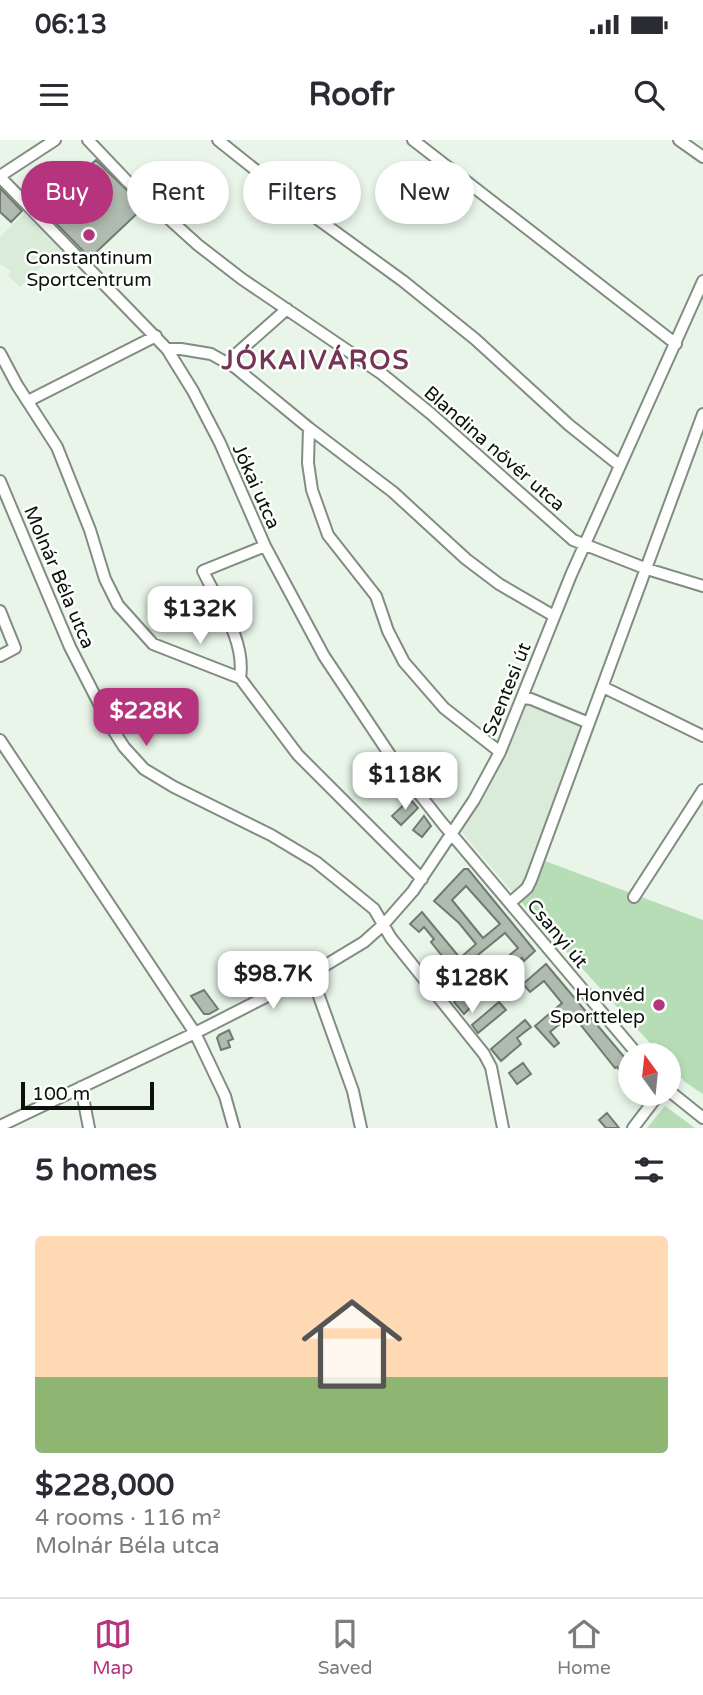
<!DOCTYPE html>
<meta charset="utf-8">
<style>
:root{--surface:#fff;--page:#f7f7f7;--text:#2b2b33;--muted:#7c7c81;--line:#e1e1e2;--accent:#b6347d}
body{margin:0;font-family:"Varela Round",sans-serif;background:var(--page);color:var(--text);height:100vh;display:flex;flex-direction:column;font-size:26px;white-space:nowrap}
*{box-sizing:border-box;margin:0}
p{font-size:23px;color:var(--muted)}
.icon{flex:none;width:38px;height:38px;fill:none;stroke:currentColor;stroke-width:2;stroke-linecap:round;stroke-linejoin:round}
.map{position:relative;height:988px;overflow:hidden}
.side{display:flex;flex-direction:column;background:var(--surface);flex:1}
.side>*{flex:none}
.guide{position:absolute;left:21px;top:21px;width:662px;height:63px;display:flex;gap:14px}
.needle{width:46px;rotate:345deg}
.tools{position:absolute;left:618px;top:903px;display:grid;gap:14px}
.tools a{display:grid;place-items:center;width:63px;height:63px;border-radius:50%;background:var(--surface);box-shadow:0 4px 10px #0003;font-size:35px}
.scale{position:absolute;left:21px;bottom:18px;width:133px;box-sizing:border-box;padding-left:7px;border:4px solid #0d110d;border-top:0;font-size:19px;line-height:24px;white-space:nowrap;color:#0d110d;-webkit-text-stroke:5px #fdfffd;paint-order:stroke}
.price{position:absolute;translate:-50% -60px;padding:0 16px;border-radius:14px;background:#fff;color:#222;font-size:23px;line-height:46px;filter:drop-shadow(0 2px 4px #0008)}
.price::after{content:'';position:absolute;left:50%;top:42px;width:21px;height:16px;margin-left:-10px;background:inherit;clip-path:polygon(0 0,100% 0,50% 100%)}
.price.active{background:var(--accent);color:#fff}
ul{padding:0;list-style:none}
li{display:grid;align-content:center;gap:14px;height:371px;padding:0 35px}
li span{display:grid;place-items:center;height:217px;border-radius:7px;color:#555}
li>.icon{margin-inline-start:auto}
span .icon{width:126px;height:126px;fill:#fffc;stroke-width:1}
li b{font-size:30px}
h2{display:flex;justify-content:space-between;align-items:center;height:84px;padding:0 35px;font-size:30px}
.chip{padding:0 24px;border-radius:32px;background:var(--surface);box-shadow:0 4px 10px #0003;font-size:24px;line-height:63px}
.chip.active{background:var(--accent);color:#fff}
.status{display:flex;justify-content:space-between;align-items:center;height:49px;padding:0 35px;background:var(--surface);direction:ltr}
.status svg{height:19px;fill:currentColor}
header{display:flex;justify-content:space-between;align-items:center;height:91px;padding:0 35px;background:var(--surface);font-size:32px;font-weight:700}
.dock{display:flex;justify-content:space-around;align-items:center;height:98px;border-top:2px solid var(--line);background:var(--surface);font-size:19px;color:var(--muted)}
.dock a{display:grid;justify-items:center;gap:4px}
.dock .active{color:var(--accent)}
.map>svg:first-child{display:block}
.built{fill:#daebda}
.green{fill:#b7ddb7}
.building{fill:#b0bbb0;stroke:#707a70;stroke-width:2;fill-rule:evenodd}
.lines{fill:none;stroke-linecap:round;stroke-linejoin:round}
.minor-casing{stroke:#828d82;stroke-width:14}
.minor{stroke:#fff;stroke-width:10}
.poi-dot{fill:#b6347d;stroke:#fdfffd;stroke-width:2.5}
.labels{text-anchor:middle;stroke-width:5;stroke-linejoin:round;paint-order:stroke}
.poi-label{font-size:19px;fill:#0d110d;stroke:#fdfffd}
.street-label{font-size:19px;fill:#0d110d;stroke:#fdfffd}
.district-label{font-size:26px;font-weight:bold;letter-spacing:2px;fill:#753456;stroke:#fdfffd}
</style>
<div class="status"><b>06:13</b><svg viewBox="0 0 49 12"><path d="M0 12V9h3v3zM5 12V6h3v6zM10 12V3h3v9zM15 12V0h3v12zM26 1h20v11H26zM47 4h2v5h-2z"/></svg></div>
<header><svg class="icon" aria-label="menu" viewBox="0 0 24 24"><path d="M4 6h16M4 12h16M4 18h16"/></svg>Roofr<svg class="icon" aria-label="search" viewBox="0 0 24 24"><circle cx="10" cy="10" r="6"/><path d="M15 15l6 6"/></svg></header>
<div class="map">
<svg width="703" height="988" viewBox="0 0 703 988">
<rect width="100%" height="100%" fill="#e9f5e9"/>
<path class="built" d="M27 70 64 107 20 147 8 136 11 131 0 124V97Z
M523 560 586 585 530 737 515 755 459 689Z"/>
<path class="green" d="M537 718 703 780V954L685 942 669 924 668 915H661L515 755 525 746Z
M665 966 695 988H647Z"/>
<path class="building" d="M96 20 144 67 90 118 40 67Z
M0 48 22 71 11 82 0 72Z
M410 659 418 668 401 685 392 676Z
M424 676 431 686 422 697 413 690Z
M464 729H468L535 811 524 821 522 818 496 839 509 854 503 860 490 845 469 862 472 866 464 874 454 862 518 808 505 793 478 815 480 818 445 849 436 838 450 826 431 802 434 799 424 787 419 792 410 784 422 772 460 818 476 804 459 783 434 761ZM466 746 500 784 483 798 452 760Z
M546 824 630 924 621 932 617 927 615 928 572 874 550 892 559 903 554 907 535 886 562 863 544 841 530 852 523 844Z
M204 850 218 869 209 874H204L191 856Z
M499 862 506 870 478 893 472 885Z
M525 880 531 887 517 898 521 904 501 921 491 909Z
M229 890 233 899 228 901 230 907 221 910 217 898 219 895Z
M523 923 531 934 517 944 509 933Z
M607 973 619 988H606L599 980Z"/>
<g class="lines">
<g class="minor-casing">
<path id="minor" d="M88 0 127 41 198 105 242 139 382 234 430 273 573 400 647 429 703 446
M218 0 308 72 403 141 475 199 569 285 619 325
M413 0 676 204
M679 0 703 17
M0 36 55 0
M0 37 167 209 193 251 220 303 265 406 324 516 398 627 443 684 638 915
M167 209H181L211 214 236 228 309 288 393 352 466 419 499 444 554 476
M0 213 17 245 57 307 90 390 105 439 118 465 153 504 240 538 298 615 422 739
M226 223 287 169
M28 261 156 196
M309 288 308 323 312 350 328 395 376 456 388 491 404 522 444 568 500 612
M0 341 70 507 110 585 124 607 144 629 174 647 271 695 316 722 347 747 374 769 391 798 484 914 491 927 503 988
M0 471 15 508 0 516
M240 538C246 501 219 464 203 431L265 406
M603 547 703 596
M523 558 531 559 589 583
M0 600 195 893 225 956 234 988
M634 757 703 650
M510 763 527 748 531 740 703 274
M311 834 353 951 361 988
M81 947 89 988
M668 950 703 978
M0 986 195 893 311 834 364 802 384 784 413 751 474 660 500 612 571 435 703 141
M633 988 659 954"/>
</g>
<use href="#minor" class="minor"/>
</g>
<g class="poi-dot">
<circle cx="89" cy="95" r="7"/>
<circle cx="659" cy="865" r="7"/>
</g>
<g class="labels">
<g class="poi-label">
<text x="89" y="124">Constantinum<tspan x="89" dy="22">Sportcentrum</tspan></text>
<text x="645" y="861" text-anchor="end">Honvéd<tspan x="645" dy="22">Sporttelep</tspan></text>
</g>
<g class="street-label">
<text transform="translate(495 308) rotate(41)" y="7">Blandina nővér utca</text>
<text transform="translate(257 346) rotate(66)" y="7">Jókai utca</text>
<text transform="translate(60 437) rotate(67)" y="7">Molnár Béla utca</text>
<text transform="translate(506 549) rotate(-68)" y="7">Szentesi út</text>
<text transform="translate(558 793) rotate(50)" y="7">Csanyi út</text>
</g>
<g class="district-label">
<text x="316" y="229">JÓKAIVÁROS</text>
</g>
</g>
</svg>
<div class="tools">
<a><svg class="needle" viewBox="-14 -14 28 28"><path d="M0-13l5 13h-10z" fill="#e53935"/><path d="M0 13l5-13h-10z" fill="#7c7c81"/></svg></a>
</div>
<div class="scale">100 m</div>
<b class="price" style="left:200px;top:506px">$132K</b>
<b class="price active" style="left:146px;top:608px">$228K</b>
<b class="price" style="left:405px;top:672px">$118K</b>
<b class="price" style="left:273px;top:871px">$98.7K</b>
<b class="price" style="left:472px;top:875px">$128K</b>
<div class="guide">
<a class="chip active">Buy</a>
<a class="chip">Rent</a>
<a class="chip">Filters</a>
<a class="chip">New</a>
</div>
</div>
<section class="side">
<h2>5 homes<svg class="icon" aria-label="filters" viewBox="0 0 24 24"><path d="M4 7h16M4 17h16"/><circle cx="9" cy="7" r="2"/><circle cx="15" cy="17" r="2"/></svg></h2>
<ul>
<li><span style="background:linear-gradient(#ffd9b3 65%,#8fb573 0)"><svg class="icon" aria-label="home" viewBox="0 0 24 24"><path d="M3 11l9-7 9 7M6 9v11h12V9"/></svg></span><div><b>$228,000</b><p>4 rooms · 116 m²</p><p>Molnár Béla utca</p></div></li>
</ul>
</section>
<nav class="dock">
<a class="active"><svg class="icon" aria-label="map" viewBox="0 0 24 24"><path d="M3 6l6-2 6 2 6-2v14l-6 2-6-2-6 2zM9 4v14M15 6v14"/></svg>Map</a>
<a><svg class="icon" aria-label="saved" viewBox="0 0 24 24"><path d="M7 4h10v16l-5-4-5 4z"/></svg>Saved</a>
<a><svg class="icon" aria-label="home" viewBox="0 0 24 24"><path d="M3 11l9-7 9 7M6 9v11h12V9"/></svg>Home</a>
</nav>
